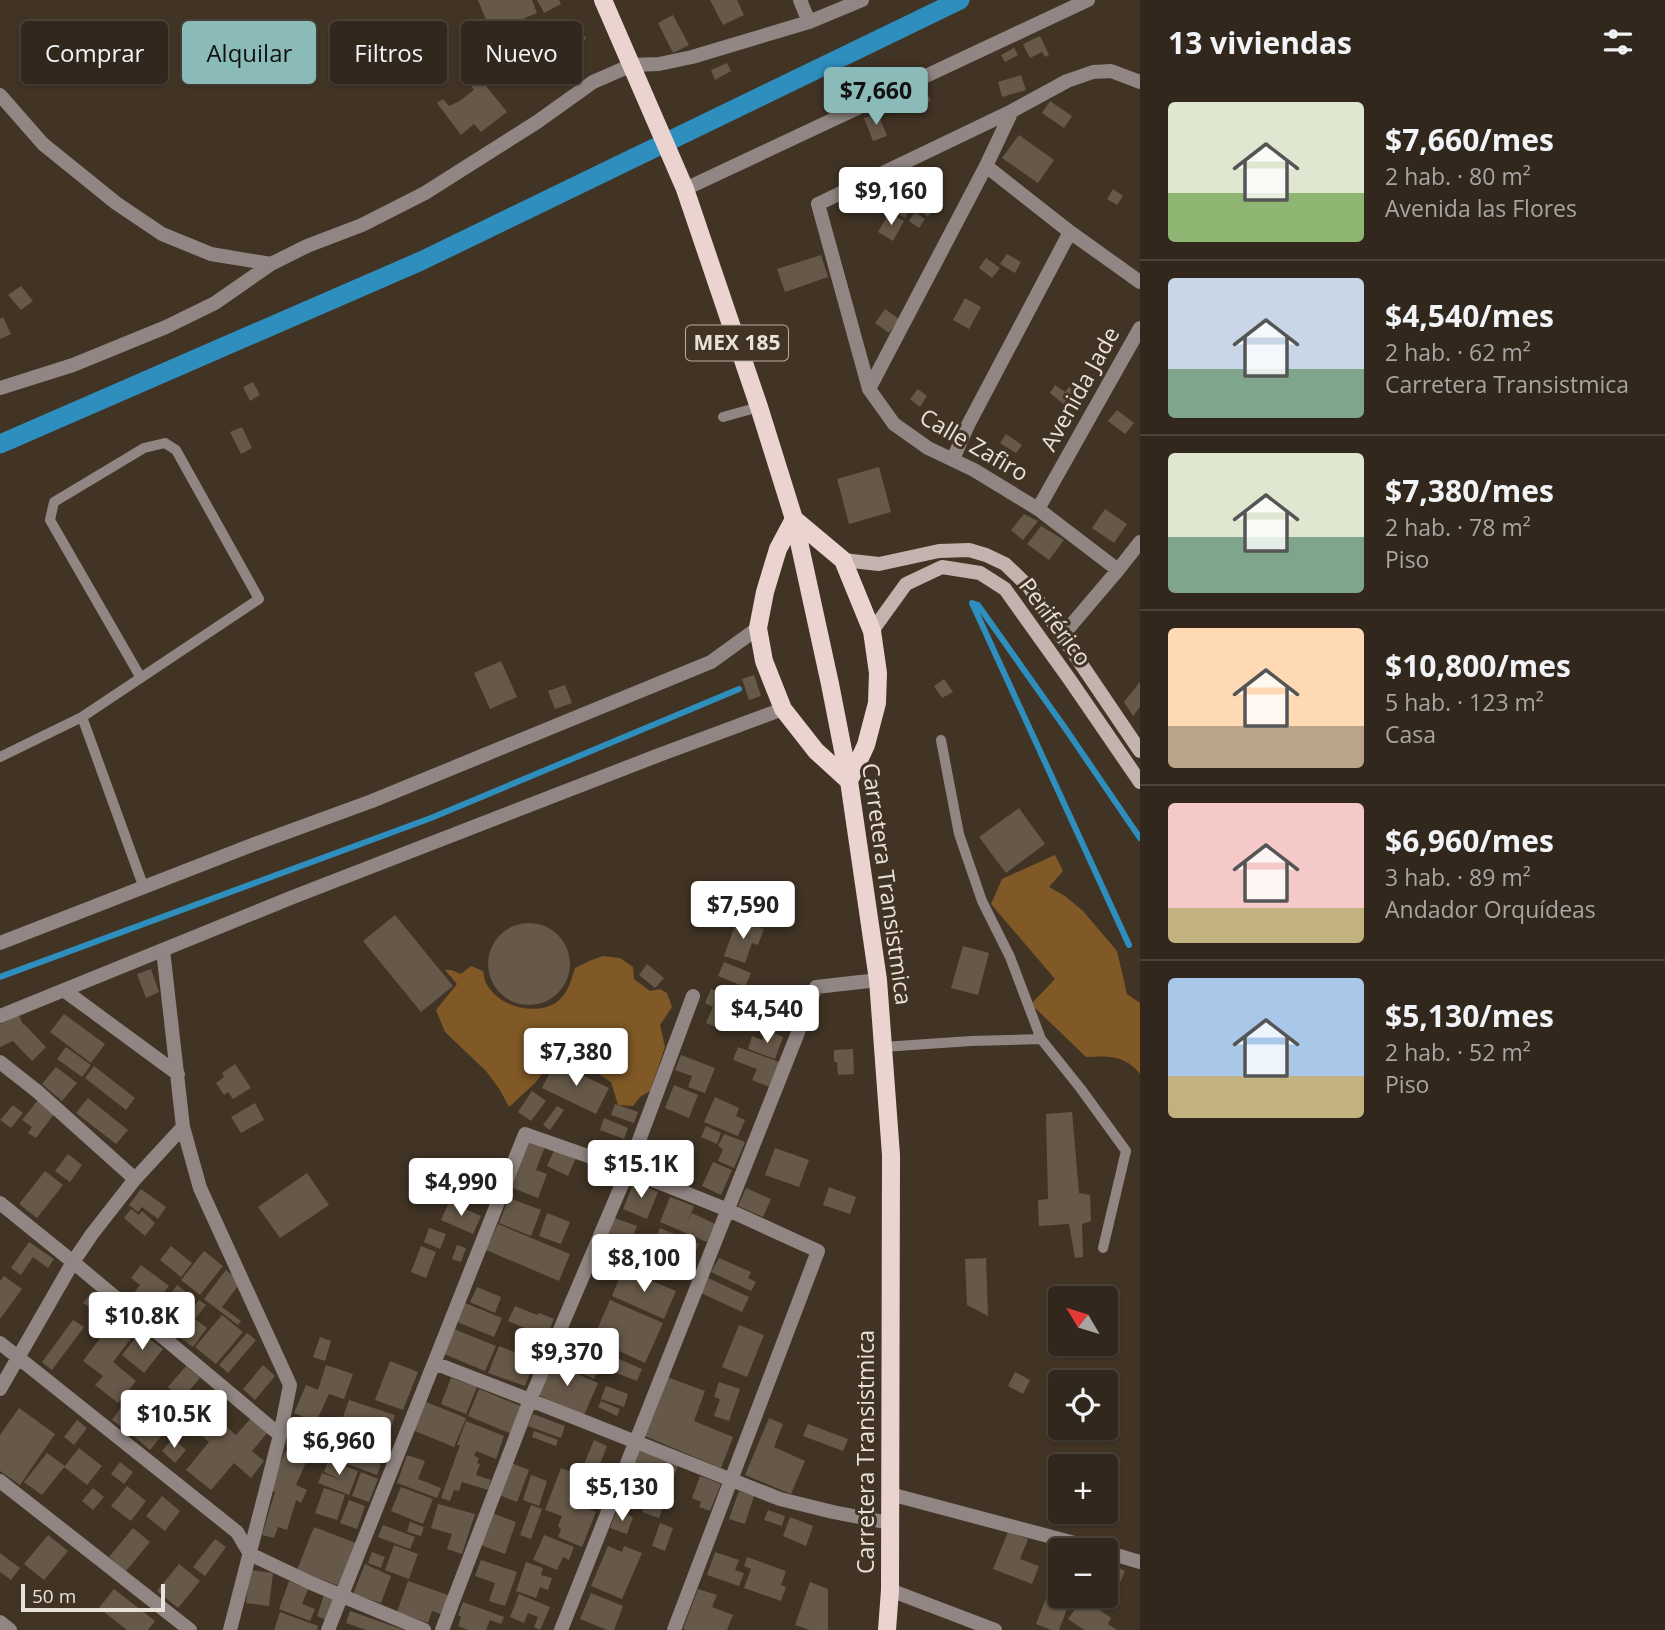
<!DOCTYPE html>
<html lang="es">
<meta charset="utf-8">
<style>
:root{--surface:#31271c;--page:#392f25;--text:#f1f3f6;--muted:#a8a5a3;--line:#4c443b;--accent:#8bbbb9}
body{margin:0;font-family:"Open Sans",sans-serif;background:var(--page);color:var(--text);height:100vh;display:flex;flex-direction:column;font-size:26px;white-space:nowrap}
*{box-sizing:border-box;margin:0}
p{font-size:23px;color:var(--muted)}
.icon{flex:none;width:38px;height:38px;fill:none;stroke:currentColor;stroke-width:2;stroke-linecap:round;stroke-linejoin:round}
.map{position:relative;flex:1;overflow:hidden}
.panel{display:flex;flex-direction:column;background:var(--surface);width:525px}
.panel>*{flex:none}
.hud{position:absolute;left:21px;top:21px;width:665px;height:63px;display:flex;gap:14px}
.needle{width:46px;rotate:308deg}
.tools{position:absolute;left:1048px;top:1286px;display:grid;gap:14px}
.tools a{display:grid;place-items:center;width:70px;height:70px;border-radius:7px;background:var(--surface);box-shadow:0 2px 5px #0004,0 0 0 2px var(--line);font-size:35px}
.scale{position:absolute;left:21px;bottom:18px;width:144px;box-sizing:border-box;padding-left:7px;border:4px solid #eae1d8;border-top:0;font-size:19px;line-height:24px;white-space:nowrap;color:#eae1d8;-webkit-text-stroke:5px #413425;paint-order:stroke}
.price{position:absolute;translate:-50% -60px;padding:0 16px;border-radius:7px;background:#fff;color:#222;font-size:23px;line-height:46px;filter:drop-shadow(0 2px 4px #0008)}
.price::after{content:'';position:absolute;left:50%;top:42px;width:21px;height:16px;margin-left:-10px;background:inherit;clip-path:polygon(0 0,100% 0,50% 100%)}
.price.on{background:var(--accent);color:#111}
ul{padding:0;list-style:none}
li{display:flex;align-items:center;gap:21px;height:175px;padding:0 28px}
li+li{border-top:2px solid var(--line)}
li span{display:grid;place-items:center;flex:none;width:196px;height:140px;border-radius:7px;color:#555}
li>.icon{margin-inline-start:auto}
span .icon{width:84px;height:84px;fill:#fffc;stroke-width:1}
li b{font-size:30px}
h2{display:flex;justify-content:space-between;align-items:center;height:84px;padding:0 28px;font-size:30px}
.tag{padding:0 24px;border-radius:7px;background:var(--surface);box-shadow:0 2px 5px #0004,0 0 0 2px var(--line);font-size:24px;line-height:63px}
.tag.on{background:var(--accent);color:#111}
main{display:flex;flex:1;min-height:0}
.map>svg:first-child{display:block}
.green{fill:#805926}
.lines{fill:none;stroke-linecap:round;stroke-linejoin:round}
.stream{stroke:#2e8fbf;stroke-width:6}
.canal{stroke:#2e8fbf;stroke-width:19}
.building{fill:#675949}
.service{stroke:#918683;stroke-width:10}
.minor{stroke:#918683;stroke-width:14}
.tertiary{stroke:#918683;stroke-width:14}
.secondary{stroke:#c4b2ae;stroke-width:14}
.primary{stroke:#ebd4cf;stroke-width:18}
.labels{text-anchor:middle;stroke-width:6;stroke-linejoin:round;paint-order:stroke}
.shield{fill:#413425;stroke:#b7ada2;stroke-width:2}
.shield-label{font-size:21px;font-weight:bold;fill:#eae1d8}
.street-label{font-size:23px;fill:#eae1d8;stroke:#413425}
</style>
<main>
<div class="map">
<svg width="1140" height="1630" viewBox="0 0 1140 1630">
<rect width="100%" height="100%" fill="#413425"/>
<path class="green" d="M1055 855 1063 871 1049 887 1065 896 1083 911 1117 951 1127 994 1140 1003V1074C1125 1055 1108 1056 1086 1057L1031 1004 1055 979 991 904 1002 879Z
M603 956 620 958 633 967 634 979 650 991 660 989 667 993 672 1007 660 1025 665 1047 650 1091 640 1097 633 1106 618 1105 611 1082 594 1071 557 1056 535 1083 509 1107 500 1090 486 1071 445 1032 436 1010 457 984 445 970H451L461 974 471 966 483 971C484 974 484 978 485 981 496 1006 535 1017 557 1002 568 993 571 981 575 968L589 961Z"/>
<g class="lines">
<path class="stream" d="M1129 945 972 603 978 605 1065 728 1140 838
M0 977 431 818 739 689"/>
<path class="canal" d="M0 444 421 261 960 0"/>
</g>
<path class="building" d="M478 0H532L537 13 491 32Z
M537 0H559L561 4 544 13Z
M710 0H737L744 15 723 25Z
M673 15 689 45 673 53 658 23Z
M580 26 586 39 573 45 567 32Z
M563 32 570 45 548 57 541 43Z
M1040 36 1049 55 1045 57 1042 52 1030 58 1023 44Z
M1014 48 1018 55 1005 62 1001 55Z
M727 63 731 71 715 80 711 70Z
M1021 75 1026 90 1002 97 998 82Z
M478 76 507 112 481 132 474 124 461 135 437 103 443 99 449 106 458 102 474 90 469 83Z
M926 91 931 101 918 108 913 98Z
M1050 101 1072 116 1064 128 1042 113Z
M878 113 887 136 873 141 864 118Z
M1019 135 1054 160 1038 183 1002 158Z
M1113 189 1123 196 1117 205 1107 199Z
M922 193 937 206 928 217 913 205Z
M897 200 911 207 905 218 891 210Z
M915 212 925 219 919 228 909 221Z
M889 213 904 221 893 241 878 232Z
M1007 254 1021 262 1015 273 1000 264Z
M821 255 828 277 785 292 777 269Z
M986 258 1000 268 992 278 979 268Z
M21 286 33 301 21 310 8 295Z
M965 298 981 307 969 329 953 320Z
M885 309 899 319 889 333 875 323Z
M3 317 11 334 0 339V319Z
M253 382 260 395 250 401 243 387Z
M1055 385 1065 392 1069 387 1077 393 1067 407 1050 393Z
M918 389 927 396 920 407 910 399Z
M1117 410 1134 423 1125 434 1108 421Z
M242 427 252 448 241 454 230 432Z
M1006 434 1022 445 1016 453 1000 443Z
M879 467 891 512 849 524 837 479Z
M1105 509 1127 524 1114 543 1092 528Z
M1024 514 1038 521 1023 540 1011 530Z
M1041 526 1064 540 1049 560 1027 544Z
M501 661 517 697 490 709 474 673Z
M754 675 761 696 749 700 742 679Z
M944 679 953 692 942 698 934 686Z
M1140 682V707L1133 716 1124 702Z
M565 685 572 703 555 709 548 691Z
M1019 808 1045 844 1006 873 979 837Z
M395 915 453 986 421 1012 363 941Z
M737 920 764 929 758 945 752 943 745 963 724 956Z
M488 964a41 41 0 1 1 82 0a41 41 0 1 1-82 0Z
M963 946 989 953 978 995 951 988Z
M724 962 751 973 745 987 718 976Z
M647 964 664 978 655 988 639 975Z
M151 969 159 992 146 998 137 974Z
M711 989 742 1002 738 1012 733 1010 730 1019 721 1015 716 1027 706 1023 713 1007 705 1003Z
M757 990 796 1006 792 1017 776 1012 770 1028 746 1018Z
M64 1014 105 1044 91 1063 50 1032Z
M19 1015 23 1025 24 1024 46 1047 32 1061 13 1041 0 1047V1024Z
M766 1030 783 1037 775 1059 748 1049 752 1036 762 1040Z
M66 1047 91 1065 82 1077 57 1059Z
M738 1047 782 1063 772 1088 752 1080 757 1069 733 1060Z
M853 1049 854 1074 838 1075 837 1062H834V1050Z
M681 1055 715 1068 705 1093 688 1087 692 1076 675 1070Z
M555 1062 609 1088 596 1114 542 1088Z
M235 1064 251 1088 233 1099 228 1092 224 1095 216 1083 224 1077 222 1073Z
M94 1066 135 1098 126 1110 85 1078Z
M56 1067 77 1083 62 1101 42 1084Z
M674 1085 698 1095 689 1118 665 1108Z
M532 1091 546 1101 531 1121 518 1112Z
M715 1097 739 1108 736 1116 745 1120 738 1136 704 1122Z
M88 1098 128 1130 116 1144 76 1113Z
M38 1100 55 1113 36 1138 28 1133 32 1127 22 1120Z
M255 1103 264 1120 241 1133 231 1117Z
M615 1104 638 1112 634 1123 611 1115Z
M13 1105 23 1113 11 1128 0 1120Z
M557 1106 564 1110 550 1130 543 1125Z
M1072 1112 1079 1193 1090 1195 1091 1221 1082 1224 1083 1257 1075 1258 1069 1224 1039 1226 1038 1200 1048 1199 1046 1114Z
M604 1118 628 1128 624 1139 600 1130Z
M706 1126 721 1133 717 1144 701 1137Z
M724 1134 745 1142 734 1168 718 1161 723 1149 718 1146Z
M527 1137 546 1144 536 1170 547 1174 538 1198 508 1186Z
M653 1143 674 1152 670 1163 686 1170 681 1181 644 1165Z
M555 1148 576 1158 568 1176 547 1166Z
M775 1148 809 1160 799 1187 765 1175Z
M68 1154 82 1165 70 1182 55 1171Z
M713 1162 732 1170 721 1195 702 1186Z
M45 1171 63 1185 37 1218 19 1204Z
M307 1173 329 1205 280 1238 258 1207Z
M634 1182 658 1192 647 1219 623 1209Z
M829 1187 856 1197 850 1214 823 1205Z
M746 1188 771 1199 763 1217 738 1206Z
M141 1189 166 1207 158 1219 142 1207 138 1212 129 1205Z
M670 1197 694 1206 686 1226 692 1213 715 1224 707 1242 660 1222Z
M509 1198 541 1210 531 1236 499 1223Z
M449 1202 481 1216 473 1234 441 1220Z
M131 1209 139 1215 142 1211 155 1223 145 1236 124 1218Z
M547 1213 570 1222 561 1244 539 1236Z
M612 1217 637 1226 630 1243 606 1233Z
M498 1224 570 1254 559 1281 486 1250Z
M429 1228 446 1234 440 1249 424 1242Z
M660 1228 699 1244 688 1269 649 1253Z
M29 1242 54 1259 48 1268 33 1257 21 1275 11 1268Z
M621 1242 629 1246 617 1268 610 1265Z
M457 1245 466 1248 461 1262 452 1259Z
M171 1246 192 1263 181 1277 160 1260Z
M421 1246 436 1252 426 1278 411 1272Z
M204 1251 223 1266 200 1295 181 1280Z
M719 1258 751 1272 748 1278 756 1282 751 1291 711 1272Z
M986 1258 988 1316 967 1305 965 1259Z
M141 1265 169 1286 152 1308 133 1294 140 1285 131 1278Z
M623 1269 676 1291 664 1319 612 1296Z
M226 1270 241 1282 222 1307 241 1321 238 1325 204 1299Z
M4 1276 22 1289 0 1319V1281Z
M708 1278 749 1297 742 1312 701 1293Z
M177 1285 193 1297 168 1330 152 1319Z
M477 1287 501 1297 495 1313 470 1302Z
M92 1291 104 1299 95 1311 83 1303Z
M199 1300 206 1305 195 1319 207 1328 193 1347 173 1333Z
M610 1300 663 1323 645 1363 593 1339Z
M465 1303 502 1318 494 1337 457 1322Z
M515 1306 537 1315 539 1313 554 1319 540 1351 524 1344 530 1330 508 1321Z
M119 1313 139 1328 113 1362 136 1381 118 1403 95 1385 103 1376 83 1361Z
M222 1315 243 1332 216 1364 195 1347Z
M73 1320 84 1327 52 1370 42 1362Z
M739 1325 764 1335 747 1377 722 1367Z
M454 1329 496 1346 485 1371 444 1354Z
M140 1332 163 1349 144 1373 122 1355Z
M247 1333 256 1340 228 1373 219 1365Z
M320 1337 331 1341 325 1361 313 1357Z
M573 1340 606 1355 594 1379 562 1364Z
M1054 1343 1064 1349 1058 1359 1048 1353Z
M499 1346 535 1360 525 1386 488 1373Z
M617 1358 642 1369 637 1381 611 1371Z
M390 1361 418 1372 403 1410 375 1400Z
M550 1362 598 1383 584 1415 536 1394Z
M263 1365 275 1376 255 1400 243 1389Z
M326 1365 353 1374 344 1399 329 1394 316 1422 294 1413 306 1385 318 1390Z
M186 1366 200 1378 182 1399 168 1387Z
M1015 1372 1030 1380 1023 1394 1008 1386Z
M667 1377 705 1391 694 1421 733 1437 721 1468 645 1436 662 1394Z
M451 1378 477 1387 466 1414 441 1404Z
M719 1382 740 1389 729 1421 714 1416 720 1399 714 1397Z
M606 1386 628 1394 624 1407 601 1399Z
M479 1389 523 1407 512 1434 468 1416Z
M161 1396 181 1412 150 1450 130 1433Z
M349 1400 395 1415 386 1443 339 1428Z
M421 1400 466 1418 454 1447 410 1429Z
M601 1401 620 1409 617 1416 598 1407Z
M124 1403 140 1415 128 1432 112 1420Z
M19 1408 55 1434 20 1485 0 1471V1435Z
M533 1414 565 1426 561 1438 528 1426Z
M251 1418 268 1432 252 1451 264 1461 251 1478 234 1463 211 1490 186 1470 209 1442 203 1437 218 1420 236 1435Z
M769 1418 783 1424 774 1447 805 1461 791 1494 745 1475Z
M77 1420 87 1428 74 1445 64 1437Z
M466 1421 504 1436 496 1459 476 1451 474 1456 479 1458 477 1463 480 1464 476 1475 491 1480 488 1490 462 1482 459 1491 454 1490 450 1501 441 1498 460 1445H457Z
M808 1424 848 1439 843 1451 803 1436Z
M534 1431 558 1440 556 1446 532 1437Z
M338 1432 386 1449 377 1475 328 1457Z
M173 1438 186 1450 175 1463 162 1451Z
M594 1440 607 1446 600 1464 609 1468 607 1474 584 1464Z
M79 1448 102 1466 87 1485 64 1467Z
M635 1450 678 1465 659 1518 642 1512 647 1498 633 1493 636 1483 624 1479Z
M285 1451 307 1460 296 1485 307 1490 301 1503 296 1500 287 1530 278 1527 274 1538 262 1535 275 1492 269 1490Z
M47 1453 65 1466 42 1495 24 1482Z
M407 1455 425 1461 418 1479 441 1488 437 1498 397 1483Z
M329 1459 358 1471 349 1495 318 1483 322 1473 344 1481 324 1472Z
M120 1462 133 1472 124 1484 111 1474Z
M511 1463 529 1470 517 1502 499 1495Z
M561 1468 584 1477 573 1503 596 1512 582 1547 558 1537 561 1529 558 1526 562 1516 545 1510Z
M361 1472 378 1479 369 1502 352 1496Z
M531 1475 547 1481 539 1506 523 1500Z
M700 1476 721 1484 710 1511 699 1507 701 1502 692 1498Z
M1058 1478 1060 1479V1507L1051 1505Z
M127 1486 146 1501 131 1521 111 1506Z
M401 1487 433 1499 423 1524 391 1511Z
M93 1488 104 1497 93 1510 82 1501Z
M324 1488 345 1495 337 1520 315 1513Z
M739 1491 754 1496 745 1524 729 1519Z
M162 1496 180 1511 165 1531 146 1516Z
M349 1500 365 1506 357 1529 340 1523Z
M438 1504 475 1514 462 1554 447 1549 452 1534 431 1528Z
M531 1505 542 1509 531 1539 520 1535Z
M768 1510 785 1516 782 1526 764 1520Z
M617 1511 633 1517 627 1534 610 1528Z
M492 1513 516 1522 505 1554 481 1545Z
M790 1517 813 1526 806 1546 783 1536Z
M410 1522 424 1527 421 1536 407 1532Z
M660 1523 673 1528 665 1551 652 1546Z
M383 1525 415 1537 410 1549 378 1537Z
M314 1527 356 1543 339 1586 297 1570Z
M133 1528 150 1542 126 1571 109 1557Z
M1008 1532 1028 1539 1020 1559 1039 1566 1032 1584 993 1569Z
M48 1535 68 1551 44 1580 24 1564Z
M544 1535 574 1547 569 1560 563 1557 557 1570 533 1560Z
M215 1539 226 1547 205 1576 193 1567Z
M394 1545 418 1554 409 1579 385 1570Z
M608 1546 622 1552 624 1546 642 1553 622 1599 591 1586Z
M372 1552 385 1557 381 1568 368 1563Z
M715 1552 739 1560 735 1570 744 1573 739 1586 707 1575Z
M0 1553 20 1568 11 1580 0 1572Z
M747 1557 786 1571 781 1585 786 1587 781 1601 744 1588 751 1569 744 1566Z
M481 1560 517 1572 505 1606 489 1601 495 1583 475 1576Z
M526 1562 543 1568 541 1575 552 1578 548 1590 540 1587 536 1598 516 1591Z
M1106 1562 1125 1571 1114 1597 1106 1593Z
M179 1564 200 1581 178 1608 157 1591Z
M365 1564 391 1576 381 1603 353 1594Z
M250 1570 273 1573 269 1606 246 1603Z
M289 1581 308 1589 302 1604 315 1609 310 1621 279 1609Z
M408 1581 451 1596 444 1615 432 1611 428 1623 397 1612Z
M810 1582 828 1589V1630H810L795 1625Z
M114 1589 155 1621 148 1630H127L99 1608Z
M698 1589 717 1595 712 1607 733 1615 727 1630H687L683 1629Z
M591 1593 623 1606 614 1630H607L580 1619Z
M1048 1593 1070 1601 1059 1630H1051L1036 1624Z
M519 1594 550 1607 540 1630 534 1627 538 1617 528 1613 524 1623 510 1617Z
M324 1595 335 1600 327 1620 317 1616Z
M1083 1598 1111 1618 1108 1624 1117 1630H1084L1068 1619Z
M463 1602 504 1617 501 1624 490 1620 486 1630H468L458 1626 461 1617 458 1615Z
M350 1611 404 1630H366L346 1623Z
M280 1612 318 1626 317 1630H274Z"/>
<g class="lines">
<path class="service" d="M723 417 759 407
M82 717 144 888
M941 740 959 834 982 901 1010 957 1041 1039
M0 757 82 717 259 599 176 450 165 443 144 448 54 502 50 520 141 678
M883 1047 971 1041 1041 1039 1081 1089 1126 1151 1103 1248"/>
<path class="minor" d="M800 0 809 22
M0 95 43 144 116 203 162 234 211 254 271 264
M986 166 1070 232 1140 282
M685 189 1088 0
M0 388 73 365 166 327 215 303 271 264 307 246 362 225 425 193 537 122 593 82 632 65 659 64 692 57 809 22 862 0
M869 389 986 166 1012 111
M953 459 968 425 1070 232
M1038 509 1140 328
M1118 570 1038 509 974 470 928 448 894 424 869 389 818 204 1012 111 1067 81 1093 72 1111 71 1140 82
M1061 637 1118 570 1140 542
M163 950 183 1127 200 1188 290 1385 280 1435 230 1630
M65 991 178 1074
M0 1062 38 1092 135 1179
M0 1203 73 1262 280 1435
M0 1343 237 1532 250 1554 311 1583 424 1630
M434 1363 530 1400 780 1499 833 1512 890 1523
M0 1389 73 1262 92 1234 135 1179 183 1127
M0 1481 190 1630
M890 1494 1101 1550
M1106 1552 1140 1562
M890 1590 995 1630
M0 1622 10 1630
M328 1630 525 1134 628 1170 728 1210 818 1251 674 1630
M442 1630 530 1400 628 1170 693 996
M561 1630 816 987 878 980"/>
<path class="tertiary" d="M0 943 252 845 372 801 711 662 758 628
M0 1016 293 897 659 755 783 709"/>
<path class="secondary" d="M843 560 879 564 939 551 969 550 986 555 1005 564 1029 587 1140 751
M872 631 906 584 942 567 980 573 1005 589 1070 680 1140 782"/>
<path class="primary" d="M603 0 685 189 759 407 794 519 830 684 849 781 878 980 891 1155 890 1590 887 1630
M794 519 843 560 872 631 878 673 877 703 866 745 849 781 816 751 783 709 764 661 758 628 765 592 778 549Z"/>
</g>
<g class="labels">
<rect class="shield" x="686" y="325.5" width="102" height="35" rx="5"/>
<g class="shield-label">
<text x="737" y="350">MEX 185</text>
</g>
<g class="street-label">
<text transform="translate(1080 389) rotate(-61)" y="8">Avenida Jade</text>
<text transform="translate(974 445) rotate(30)" y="8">Calle Zafiro</text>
<text transform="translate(1055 622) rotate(53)" y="8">Periférico</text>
<text transform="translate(887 884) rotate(82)" y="8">Carretera Transistmica</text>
<text transform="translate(866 1452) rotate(-90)" y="8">Carretera Transistmica</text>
</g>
</g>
</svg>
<div class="tools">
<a><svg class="needle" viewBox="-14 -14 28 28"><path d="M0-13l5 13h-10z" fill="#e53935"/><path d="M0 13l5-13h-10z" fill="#a8a5a3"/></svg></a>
<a><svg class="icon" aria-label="locate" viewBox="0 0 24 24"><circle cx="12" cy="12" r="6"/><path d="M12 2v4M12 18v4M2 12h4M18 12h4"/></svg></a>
<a>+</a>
<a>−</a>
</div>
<div class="scale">50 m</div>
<b class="price on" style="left:876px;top:127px">$7,660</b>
<b class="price" style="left:891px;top:227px">$9,160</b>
<b class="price" style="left:743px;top:941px">$7,590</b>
<b class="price" style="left:767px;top:1045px">$4,540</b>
<b class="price" style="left:576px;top:1088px">$7,380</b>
<b class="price" style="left:641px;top:1200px">$15.1K</b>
<b class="price" style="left:461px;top:1218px">$4,990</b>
<b class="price" style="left:644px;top:1294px">$8,100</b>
<b class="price" style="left:142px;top:1352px">$10.8K</b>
<b class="price" style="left:567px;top:1388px">$9,370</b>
<b class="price" style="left:174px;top:1450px">$10.5K</b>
<b class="price" style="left:339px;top:1477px">$6,960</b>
<b class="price" style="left:622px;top:1523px">$5,130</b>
<div class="hud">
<a class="tag">Comprar</a>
<a class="tag on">Alquilar</a>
<a class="tag">Filtros</a>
<a class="tag">Nuevo</a>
</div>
</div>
<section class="panel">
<h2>13 viviendas<svg class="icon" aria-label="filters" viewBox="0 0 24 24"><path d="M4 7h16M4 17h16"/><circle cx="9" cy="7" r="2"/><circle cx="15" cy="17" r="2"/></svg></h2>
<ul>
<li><span style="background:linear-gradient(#dfe7d0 65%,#8fb573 0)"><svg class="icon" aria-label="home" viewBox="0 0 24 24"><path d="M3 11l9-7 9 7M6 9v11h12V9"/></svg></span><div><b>$7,660/mes</b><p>2 hab. · 80 m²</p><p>Avenida las Flores</p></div></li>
<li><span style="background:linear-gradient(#c9d6e8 65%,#7fa58c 0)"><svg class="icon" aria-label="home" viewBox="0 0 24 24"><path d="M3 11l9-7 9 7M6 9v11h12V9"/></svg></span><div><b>$4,540/mes</b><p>2 hab. · 62 m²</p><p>Carretera Transistmica</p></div></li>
<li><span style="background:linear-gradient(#dfe7d0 60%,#7fa58c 0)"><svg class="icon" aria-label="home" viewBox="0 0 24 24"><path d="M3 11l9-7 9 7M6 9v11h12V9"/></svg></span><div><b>$7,380/mes</b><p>2 hab. · 78 m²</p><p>Piso</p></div></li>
<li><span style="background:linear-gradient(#ffd9b3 70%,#b9a48a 0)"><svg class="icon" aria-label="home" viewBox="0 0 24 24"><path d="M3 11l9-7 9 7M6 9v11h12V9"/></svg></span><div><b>$10,800/mes</b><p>5 hab. · 123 m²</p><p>Casa</p></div></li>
<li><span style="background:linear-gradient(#f6c9c9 75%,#c2b280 0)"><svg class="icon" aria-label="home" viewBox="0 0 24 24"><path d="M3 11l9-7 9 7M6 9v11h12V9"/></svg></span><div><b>$6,960/mes</b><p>3 hab. · 89 m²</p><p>Andador Orquídeas</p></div></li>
<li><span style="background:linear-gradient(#a9c7e8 70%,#c2b280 0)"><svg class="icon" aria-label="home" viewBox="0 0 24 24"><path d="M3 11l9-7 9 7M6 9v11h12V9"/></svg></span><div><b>$5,130/mes</b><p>2 hab. · 52 m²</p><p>Piso</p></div></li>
</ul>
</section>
</main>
